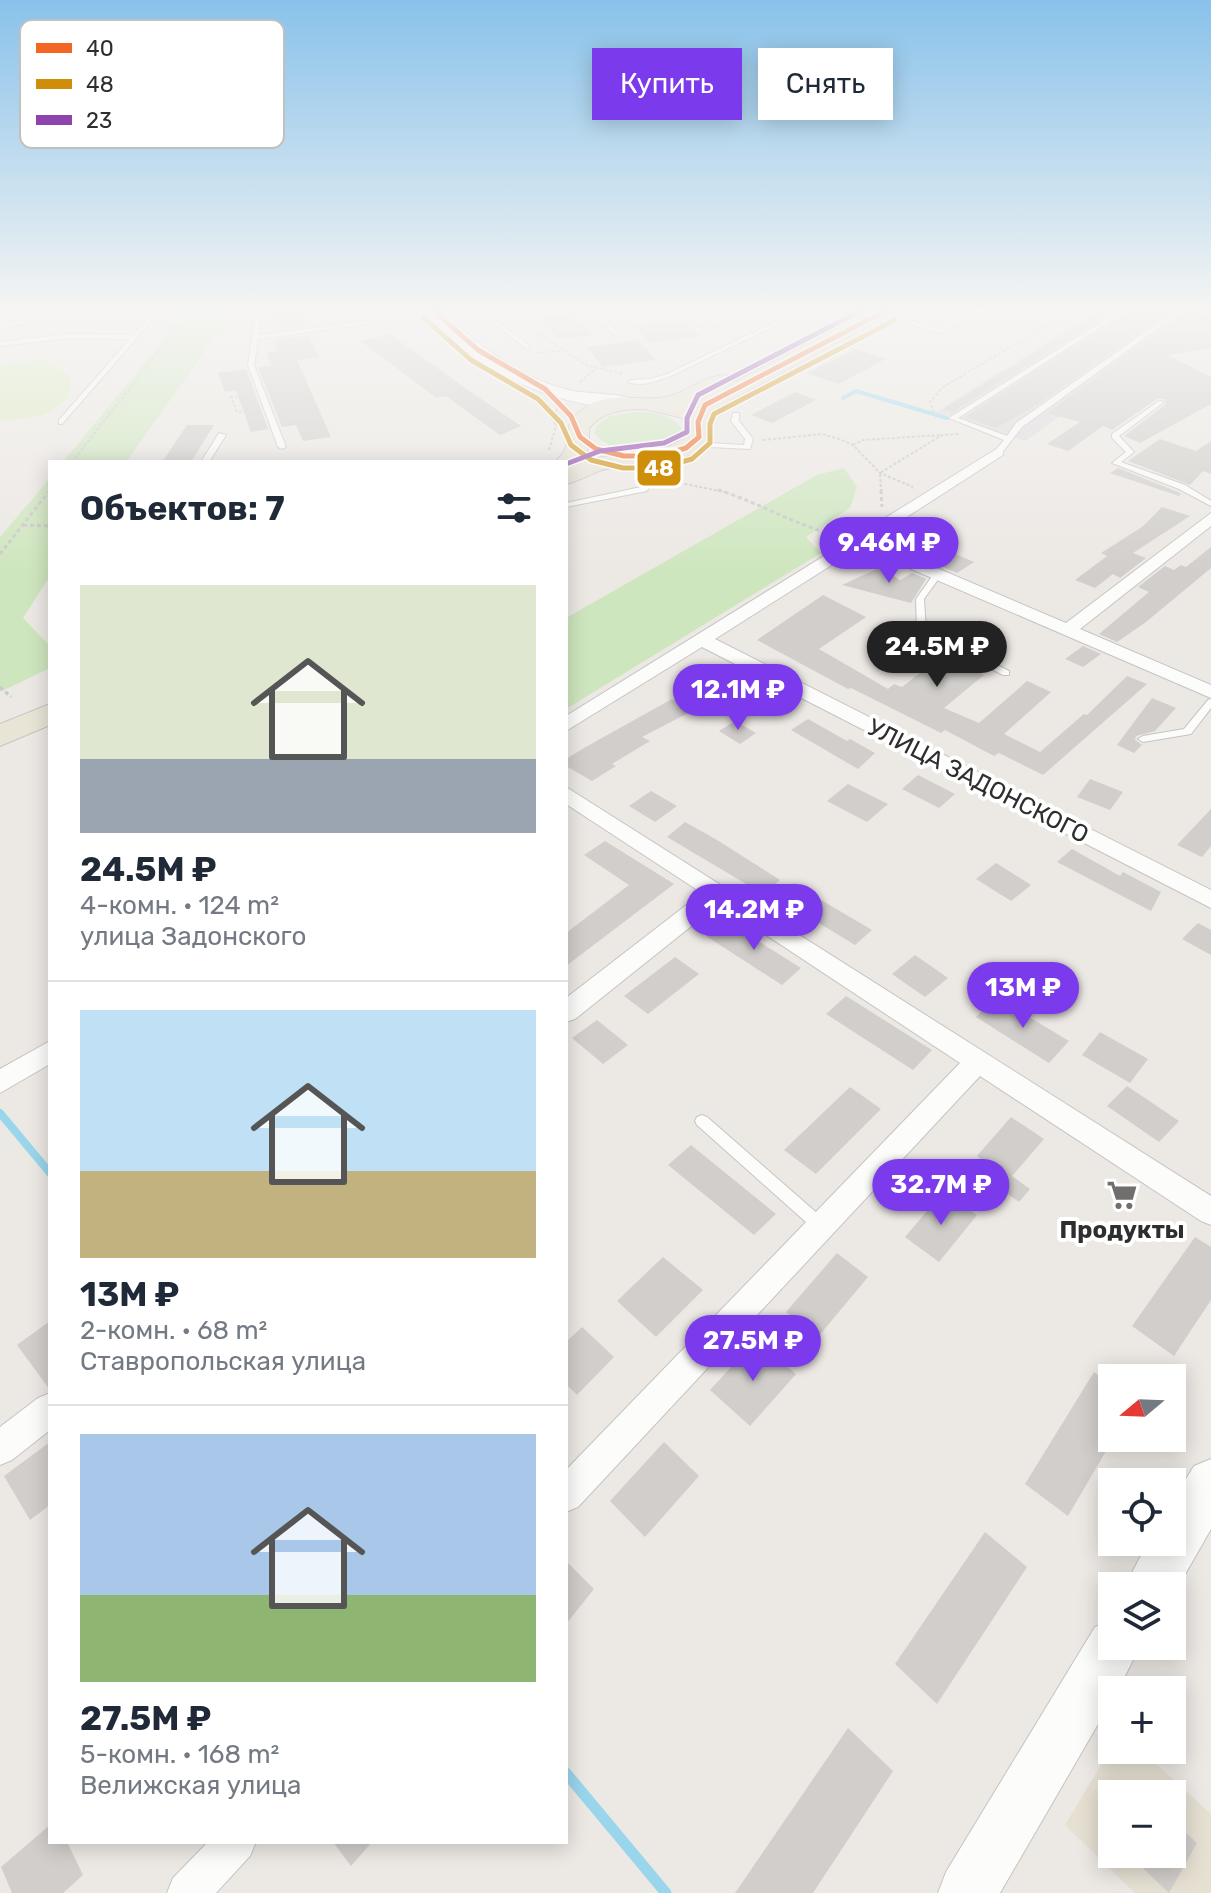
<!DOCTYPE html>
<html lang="ru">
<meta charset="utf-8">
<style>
:root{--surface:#fff;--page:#f6f6f7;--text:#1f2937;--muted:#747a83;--line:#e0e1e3;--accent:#7c3aed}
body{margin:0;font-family:Rubik,sans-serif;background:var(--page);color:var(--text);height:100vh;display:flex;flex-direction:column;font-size:30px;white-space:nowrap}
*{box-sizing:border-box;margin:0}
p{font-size:26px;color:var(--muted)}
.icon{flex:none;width:44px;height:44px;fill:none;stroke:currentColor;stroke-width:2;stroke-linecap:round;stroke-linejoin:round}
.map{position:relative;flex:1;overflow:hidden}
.panel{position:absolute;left:48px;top:460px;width:520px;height:1384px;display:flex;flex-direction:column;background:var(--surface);border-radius:0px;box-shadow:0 4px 20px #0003}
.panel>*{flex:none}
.banner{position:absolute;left:592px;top:48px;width:498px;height:72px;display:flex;gap:16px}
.needle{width:52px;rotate:251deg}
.tools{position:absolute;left:1098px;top:1364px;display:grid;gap:16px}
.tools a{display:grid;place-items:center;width:88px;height:88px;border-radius:0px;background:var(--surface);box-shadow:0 4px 20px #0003;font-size:40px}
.price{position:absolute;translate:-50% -68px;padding:0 18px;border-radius:28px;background:var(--accent);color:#fff;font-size:26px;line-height:52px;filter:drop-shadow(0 2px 4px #0008)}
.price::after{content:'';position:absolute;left:50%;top:48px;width:24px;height:18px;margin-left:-12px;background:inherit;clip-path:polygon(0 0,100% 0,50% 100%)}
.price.current{background:#222;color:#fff}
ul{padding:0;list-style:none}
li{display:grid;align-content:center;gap:16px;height:424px;padding:0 32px}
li+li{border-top:2px solid var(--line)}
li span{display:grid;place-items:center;height:248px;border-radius:0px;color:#555}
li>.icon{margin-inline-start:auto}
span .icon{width:144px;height:144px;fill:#fffc;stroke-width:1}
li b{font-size:34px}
h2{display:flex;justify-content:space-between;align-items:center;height:96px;padding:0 32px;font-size:34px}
.chip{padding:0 28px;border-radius:0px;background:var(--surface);box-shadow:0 4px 20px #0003;font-size:28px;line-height:72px}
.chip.current{background:var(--accent);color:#fff}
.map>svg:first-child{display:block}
.industrial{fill:#dcd9db}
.education{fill:#e6e0d3;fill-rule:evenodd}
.green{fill:#cee6be}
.pitch{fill:#d9eabb}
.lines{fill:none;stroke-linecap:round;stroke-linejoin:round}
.stream-far2{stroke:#99d6ec;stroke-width:4}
.stream-far1{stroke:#99d6ec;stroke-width:8}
.stream{stroke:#99d6ec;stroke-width:11}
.building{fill:#d1cecb}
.lane-casing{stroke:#c5c4c5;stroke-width:2}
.street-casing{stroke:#c5c4c5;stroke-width:2}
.secondary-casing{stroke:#c5c4c5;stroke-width:2}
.primary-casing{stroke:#c6c5c4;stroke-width:2}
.path-far1{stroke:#c9c9c8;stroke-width:2;stroke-dasharray:3 2;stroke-linecap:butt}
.path{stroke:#c9c9c8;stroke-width:3;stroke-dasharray:4 3;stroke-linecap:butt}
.lane{fill:#fcfcfb;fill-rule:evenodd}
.street{fill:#fcfcfb;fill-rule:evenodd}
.secondary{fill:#fcfcfb;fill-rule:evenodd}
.primary{fill:#e8e4d6;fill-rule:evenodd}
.bus-1-casing{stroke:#fff;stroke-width:8}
.bus-2-casing{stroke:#fff;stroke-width:8}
.bus-3-casing{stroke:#fff;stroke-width:8}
.bus-1{stroke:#f26522;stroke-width:5}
.bus-2{stroke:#cf8e09;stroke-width:5}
.bus-3{stroke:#8e44ad;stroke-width:5}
.labels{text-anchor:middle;stroke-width:8;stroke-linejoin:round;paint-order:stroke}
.street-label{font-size:24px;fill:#2e2e2e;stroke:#fff}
.poi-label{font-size:24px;font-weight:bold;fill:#2e2e2e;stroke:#fff}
.key{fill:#fff;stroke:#c0c0c0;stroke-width:2}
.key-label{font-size:22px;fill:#2e2e2e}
.line-badge{stroke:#fff;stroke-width:3}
.badge-label{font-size:22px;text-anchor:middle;font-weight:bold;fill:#fff}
</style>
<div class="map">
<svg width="1211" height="1893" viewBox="0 0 1211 1893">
<rect width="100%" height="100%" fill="#ece8e4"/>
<path class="industrial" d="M1101 309H1192L1207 313 1025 441 936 412Z"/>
<path class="education" d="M1112 1747V1750H1141L1211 1814V1893H1135L1065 1825ZM1112 1794H1172V1854H1112Z"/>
<path class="green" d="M178 309H235L126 462H63L167 335 169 321Z
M635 412C652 412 669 414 681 427V435C662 457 613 456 595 434L596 426 610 416Z
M844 468 857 487 850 508 806 537 821 553 566 709V618L817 475Z
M50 478V576L23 618 50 646V668L0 692V537Z"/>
<path class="pitch" d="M41 360C79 369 80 399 45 414 32 419 14 419 0 421V365Z"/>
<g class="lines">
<path class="stream-far2" d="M843 398 856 391 947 418"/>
<path class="stream-far1" d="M0 1113 50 1173"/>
<path class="stream" d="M566 1773 666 1893"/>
</g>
<path class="building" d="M297 309 305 326 282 329 273 310Z
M1105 309H1117L952 412 943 409Z
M1132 309H1173L1032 408 996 428 965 417Z
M1186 309 1211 317V348L1168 355 1211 377V404L1140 443 1124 436 1166 404 1165 399H1157L1112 430 1103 426 1068 451 1047 444 1080 422 1047 413 1185 312Z
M573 312 593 335 558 339 539 316Z
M683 320 700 336 650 343 634 326Z
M390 334 468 390 521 426 500 435 446 396 437 398 360 341Z
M309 335 319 357 297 360 331 437 303 441 296 425 282 427 258 367 272 366 266 353 278 351 272 340Z
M638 340 656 360 603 367 587 347Z
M856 349 886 359 838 384 807 373Z
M246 369 268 429 251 432 236 390 225 392 218 373Z
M795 392 816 400 772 423 751 415Z
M187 425H214L191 462H162Z
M1160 439 1196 451 1211 441V474L1203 471 1190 485 1128 461Z
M1118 468 1178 492 1181 494 1179 496 1110 473Z
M1162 507 1190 516 1133 553 1146 558 1120 578 1113 574 1095 588 1075 580 1107 556 1101 553 1142 527Z
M1211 547V568L1146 622 1117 642 1099 634 1149 592 1138 587 1165 566 1174 570 1181 565 1186 567Z
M946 550 974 562 957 573 929 561Z
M879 568 900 580 912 573 926 579 911 603 842 585Z
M823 595 866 617 819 649 888 689 894 684 902 687 942 656 984 675 944 708 979 723 1027 681 1051 692 1004 734 1040 752 1084 714 1087 715 1127 676 1147 684 1043 775 999 753 994 756 945 730 941 733 851 688 848 689 757 640Z
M1083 646 1101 654 1083 667 1065 659Z
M1152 698 1176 708 1155 731 1136 736 1135 740 1142 745 1134 753 1117 745Z
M672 699 690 712 642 737 650 741 612 764 616 766 592 781 566 766V759L584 748Z
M808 719 847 741 850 739 875 753 858 769 791 730Z
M735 721 756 733 740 744 719 731Z
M918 775 955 794 939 808 902 789Z
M1090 779 1123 792 1110 810 1077 797Z
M848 784 888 804 867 822 827 801Z
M651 791 677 806 655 822 629 806Z
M1211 809V846L1202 857 1177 845Z
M685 822 717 840 780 880 763 894 667 837Z
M605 841 674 884 566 966V933L629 885 584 855Z
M1072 849 1120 876 1123 872 1161 892 1151 911 1057 862Z
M996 863 1031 885 1011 901 976 879Z
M816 897 872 930 855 945 799 911Z
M726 920 747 934 801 968 782 985 706 936Z
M1198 923 1211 930V955L1182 939Z
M915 955 948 978 925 997 892 974Z
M675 957 699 974 648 1014 624 996Z
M846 996 911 1037 932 1050 913 1070 826 1014Z
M996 997 1069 1041 1049 1063 976 1017Z
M597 1020 628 1045 603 1064 572 1038Z
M1100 1032 1148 1059 1130 1083 1082 1055Z
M1127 1086 1179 1121 1159 1142 1107 1106Z
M850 1087 881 1109 816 1174 784 1150Z
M1011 1117 1044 1139 1012 1176 1030 1189 1019 1202 970 1168 980 1158 977 1156Z
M691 1145 776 1214 754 1235 668 1165Z
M943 1192 977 1215 939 1262 905 1237Z
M1195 1237 1211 1247V1300L1174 1356 1132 1326Z
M837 1253 868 1277 818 1337 786 1312Z
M663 1257 703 1290 656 1337 617 1301Z
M50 1321V1390L17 1345Z
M582 1327 614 1357 577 1395 566 1384V1342Z
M756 1340 796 1374 750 1426 710 1390Z
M1094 1372 1112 1385V1441L1068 1516 1025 1484Z
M50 1442V1505L30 1520 4 1476Z
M664 1442 699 1476 645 1537 610 1501Z
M985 1532 1027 1567 937 1704 895 1664Z
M566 1561 594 1589 566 1624Z
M848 1728 893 1771 813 1893H735Z
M1172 1820 1197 1843 1169 1893 1128 1854H1172Z
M50 1825V1842H67L83 1875 63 1893H12L1 1867Z
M333 1842H372L351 1866Z"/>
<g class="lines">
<g class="lane-casing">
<path id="lane" d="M71 309H80L0 329V325Z
M156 309H162L62 424H59V420L130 339 68 338 0 346V342L68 334 133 335Z
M256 309H262L258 335 437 312 440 314 258 339 254 365 286 447 282 449 278 447 248 365Z
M474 309H480L531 347 526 348Z
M592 309H598L618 333V335H614Z
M766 309H774L790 314 802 309H809L671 376C657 381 642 387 628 382L631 380 650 379 667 374 785 317Z
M975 309H982L940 333 876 314 879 312 939 329Z
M1122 309H1129L958 418 1007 436 1016 423 1178 309 1183 310 1022 427 1001 454 994 452 1004 440 949 418Z
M1159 401 1164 402 1119 436 1134 452 1121 462 1185 485 1211 501V506L1179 489 1112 463 1126 452 1112 438V434Z
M733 413H739V421L753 439 750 449 689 446 688 444 692 442 744 445 745 439 731 421Z
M219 433 226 435 209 462H201Z
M637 455H643L654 478 647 491 566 507V503L641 487 646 478 636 457Z
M938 571 942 574 924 599 926 629 1009 671V675H1003L917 630 916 599 935 572Z
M1211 699V708L1191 734 1143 742 1138 739 1143 736 1184 729 1208 700Z
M702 1115 707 1117 826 1221 828 1226 826 1231 821 1232 816 1231 697 1125 695 1121 697 1117Z"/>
</g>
<g class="street-casing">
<path id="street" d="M998 448 1003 449V455L871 540 1066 623 1211 513V526L1080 629 1211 685V698L860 547 715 639 1211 890V908L702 647 566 731V716Z
M566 787 1211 1196V1225L1201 1221 980 1076 578 1507 566 1512V1470L960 1063 719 904 575 1019 566 1022V998L702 893 566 804Z
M50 1041V1064L0 1093V1069Z
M50 1393V1430L12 1460 0 1465V1427L38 1398Z
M208 1842H256L250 1856 216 1893H167L173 1878Z"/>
</g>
<g class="secondary-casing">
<path id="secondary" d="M424 309H441C475 344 524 381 573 391 589 394 630 393 640 403 631 412 617 408 605 407 544 401 457 362 424 309Z
M1211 1459V1529L1172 1597V1586H1125L1148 1542H1172V1502L1194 1466Z
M1112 1621V1646H1140L1118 1690H1112V1700L1000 1893H938L946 1872 1095 1627Z"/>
</g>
<g class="primary-casing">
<path id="primary" d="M875 309H899L715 409 709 422 711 437C685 472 638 460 602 470 590 474 579 481 566 484V462H555C559 457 564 454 566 447 570 433 565 426 577 414 606 387 637 403 666 397 687 393 709 371 730 376L732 383ZM644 409 688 419 687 435C660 460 614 450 581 462L589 447V428C604 411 623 409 644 409Z
M50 704V725L0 746V724Z"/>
</g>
<path class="path-far1" d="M502 309 586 365 623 374
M680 309 697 326 711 324 732 331
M175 330H241
M537 353 560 351
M580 382 596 368
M250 395 243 396 249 414H255
M243 396 231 397 237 412 248 411
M544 404 555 424
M936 417 930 402 943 387 1075 309
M763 440 822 434 839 439 853 445 880 473 913 487
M853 445 863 440 942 435
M549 450 558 419 556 408
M72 462 192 309
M660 479 725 492
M881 492 880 473 942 435 959 434"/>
<path class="path" d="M718 490C759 502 795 526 837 535
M881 490 882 507
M23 525 50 526
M0 554 50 490
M0 687 11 697"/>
<use href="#lane" class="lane"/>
<use href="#street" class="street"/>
<use href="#secondary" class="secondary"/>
<use href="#primary" class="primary"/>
<g class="bus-1-casing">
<path id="bus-1" d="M432 309 478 350 545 389 571 416 580 437 596 449 624 456H658L686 448 699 437 698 422 705 405 889 309"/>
</g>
<g class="bus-2-casing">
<path id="bus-2" d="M424 318 471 360 538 399 561 423 571 445 591 460 623 468H660L692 459 710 443V424L714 414 895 320"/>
</g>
<g class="bus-3-casing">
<path id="bus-3" d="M566 464 600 451 664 443 687 432V418L698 395 864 309"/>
</g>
<use href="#bus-1" class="bus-1"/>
<use href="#bus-2" class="bus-2"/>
<use href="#bus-3" class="bus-3"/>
</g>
<linearGradient id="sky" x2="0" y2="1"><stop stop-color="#88c2ea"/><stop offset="0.54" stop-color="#f6f5f3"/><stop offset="1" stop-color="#f6f5f3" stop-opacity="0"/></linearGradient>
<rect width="1211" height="574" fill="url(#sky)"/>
<defs>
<g id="supermarket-bare" transform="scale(2.4)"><path d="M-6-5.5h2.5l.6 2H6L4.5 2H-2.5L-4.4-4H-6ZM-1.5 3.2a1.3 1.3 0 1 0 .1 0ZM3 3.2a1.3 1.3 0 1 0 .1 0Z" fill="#706f6e" stroke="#fff" stroke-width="2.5" paint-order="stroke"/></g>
</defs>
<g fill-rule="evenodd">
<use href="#supermarket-bare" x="1122" y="1195"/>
</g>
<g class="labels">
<g class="street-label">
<text transform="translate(978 781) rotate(27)" y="8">УЛИЦА ЗАДОНСКОГО</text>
</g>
<g class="poi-label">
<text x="1122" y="1238">Продукты</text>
</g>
</g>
<rect x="20" y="20" width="264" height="128" rx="12" class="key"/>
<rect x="36" y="43" width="36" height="10" fill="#f26522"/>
<rect x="36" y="79" width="36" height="10" fill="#cf8e09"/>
<rect x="36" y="115" width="36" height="10" fill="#8e44ad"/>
<g class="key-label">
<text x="86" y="56">40</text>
<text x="86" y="92">48</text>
<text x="86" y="128">23</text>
</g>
<rect class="line-badge" x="636" y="449" width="46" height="38" rx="8" fill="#cf8e09"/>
<g class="badge-label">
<text x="659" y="476">48</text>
</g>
</svg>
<div class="tools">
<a><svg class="needle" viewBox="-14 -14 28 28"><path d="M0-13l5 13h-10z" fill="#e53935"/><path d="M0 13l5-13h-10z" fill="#747a83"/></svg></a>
<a><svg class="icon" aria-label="locate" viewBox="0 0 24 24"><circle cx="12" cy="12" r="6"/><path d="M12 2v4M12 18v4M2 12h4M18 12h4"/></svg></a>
<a><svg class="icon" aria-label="layers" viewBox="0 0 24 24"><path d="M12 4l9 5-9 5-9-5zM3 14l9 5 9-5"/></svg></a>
<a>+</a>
<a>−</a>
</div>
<b class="price" style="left:889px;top:585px">9.46M ₽</b>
<b class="price current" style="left:937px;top:689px">24.5M ₽</b>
<b class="price" style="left:738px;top:732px">12.1M ₽</b>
<b class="price" style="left:754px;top:952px">14.2M ₽</b>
<b class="price" style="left:1023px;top:1030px">13M ₽</b>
<b class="price" style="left:941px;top:1227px">32.7M ₽</b>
<b class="price" style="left:753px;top:1383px">27.5M ₽</b>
<div class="banner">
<a class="chip current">Купить</a>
<a class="chip">Снять</a>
</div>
<section class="panel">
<h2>Объектов: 7<svg class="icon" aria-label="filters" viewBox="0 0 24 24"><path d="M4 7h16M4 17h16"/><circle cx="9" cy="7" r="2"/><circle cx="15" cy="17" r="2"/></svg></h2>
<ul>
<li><span style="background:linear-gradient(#dfe7d0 70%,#9aa5b1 0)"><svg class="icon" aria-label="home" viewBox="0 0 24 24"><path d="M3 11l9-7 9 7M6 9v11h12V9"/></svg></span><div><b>24.5M ₽</b><p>4-комн. · 124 m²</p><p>улица Задонского</p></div></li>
<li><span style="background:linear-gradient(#bfe0f5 65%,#c2b280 0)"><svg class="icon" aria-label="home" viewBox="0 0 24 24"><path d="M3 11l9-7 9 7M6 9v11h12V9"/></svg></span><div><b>13M ₽</b><p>2-комн. · 68 m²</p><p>Ставропольская улица</p></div></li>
<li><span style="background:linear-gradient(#a9c7e8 65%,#8fb573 0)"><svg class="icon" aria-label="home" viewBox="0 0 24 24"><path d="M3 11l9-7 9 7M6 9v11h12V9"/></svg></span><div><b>27.5M ₽</b><p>5-комн. · 168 m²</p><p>Велижская улица</p></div></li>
</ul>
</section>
</div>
